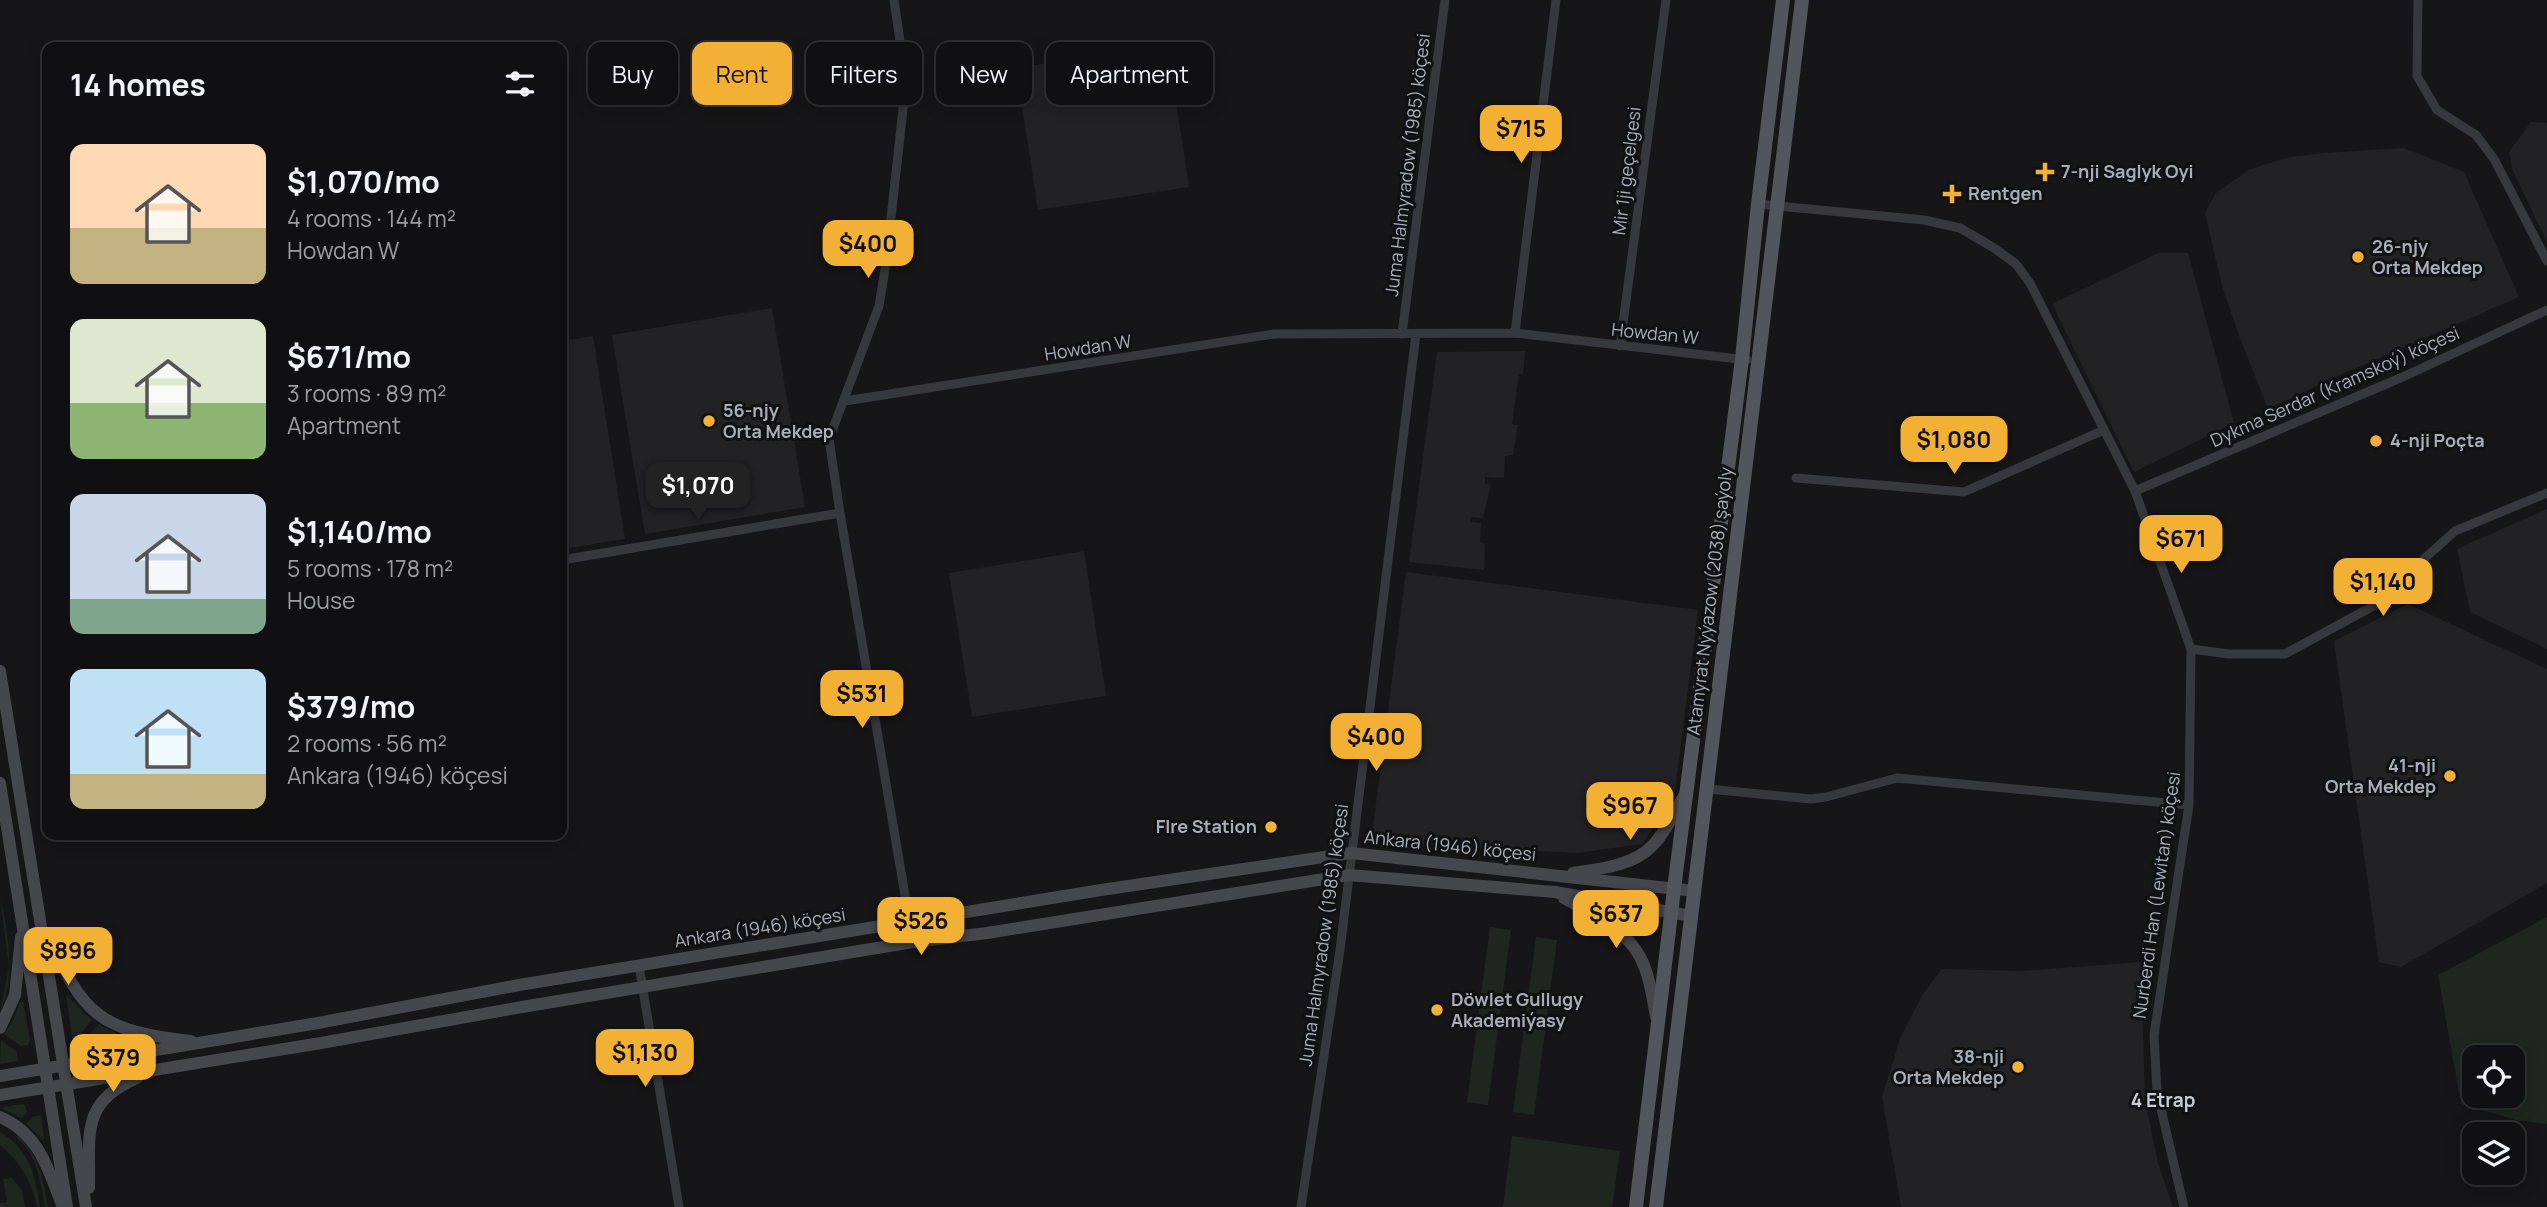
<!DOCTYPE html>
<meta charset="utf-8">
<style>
:root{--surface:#101012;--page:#19191b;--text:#f1f3f6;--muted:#9c9d9f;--line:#303032;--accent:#f2b134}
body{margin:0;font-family:Manrope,sans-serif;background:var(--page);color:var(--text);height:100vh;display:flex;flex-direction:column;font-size:26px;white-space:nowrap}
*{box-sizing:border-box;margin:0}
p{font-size:23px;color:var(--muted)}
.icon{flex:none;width:38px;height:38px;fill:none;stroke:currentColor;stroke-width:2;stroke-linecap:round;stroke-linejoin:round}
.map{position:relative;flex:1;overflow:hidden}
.side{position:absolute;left:42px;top:42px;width:525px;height:798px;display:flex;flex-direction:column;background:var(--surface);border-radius:14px;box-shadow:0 4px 18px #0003,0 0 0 2px var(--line)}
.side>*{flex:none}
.guide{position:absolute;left:588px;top:42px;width:665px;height:63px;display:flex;gap:14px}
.controls{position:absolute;left:2462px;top:1045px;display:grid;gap:14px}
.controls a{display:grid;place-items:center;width:63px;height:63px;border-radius:14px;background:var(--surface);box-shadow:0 4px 18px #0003,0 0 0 2px var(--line);font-size:35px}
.price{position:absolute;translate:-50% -60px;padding:0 16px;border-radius:14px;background:var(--accent);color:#111;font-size:23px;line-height:46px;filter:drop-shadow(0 2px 4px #0008)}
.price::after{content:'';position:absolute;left:50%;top:42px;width:21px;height:16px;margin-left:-10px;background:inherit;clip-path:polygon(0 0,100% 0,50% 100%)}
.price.selected{background:#222;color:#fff}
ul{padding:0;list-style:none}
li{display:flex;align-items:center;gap:21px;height:175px;padding:0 28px}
li span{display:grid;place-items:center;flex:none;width:196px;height:140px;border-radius:14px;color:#555}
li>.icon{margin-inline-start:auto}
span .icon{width:84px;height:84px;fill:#fffc;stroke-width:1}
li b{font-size:30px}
h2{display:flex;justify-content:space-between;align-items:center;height:84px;padding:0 28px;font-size:30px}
.pill{padding:0 24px;border-radius:14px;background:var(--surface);box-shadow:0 4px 18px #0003,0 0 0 2px var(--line);font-size:24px;line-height:63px}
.pill.selected{background:var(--accent);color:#111}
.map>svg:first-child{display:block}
.built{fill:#222225}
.green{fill:#1e261f;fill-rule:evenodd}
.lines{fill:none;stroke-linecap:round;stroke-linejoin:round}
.street{stroke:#37383d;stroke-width:9}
.secondary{stroke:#45474d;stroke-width:12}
.primary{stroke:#53555c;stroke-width:14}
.poi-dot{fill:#f2b134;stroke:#111113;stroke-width:2.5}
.labels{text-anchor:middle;stroke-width:6;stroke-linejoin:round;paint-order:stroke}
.street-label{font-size:18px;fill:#a8adb8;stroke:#111113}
.poi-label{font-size:18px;font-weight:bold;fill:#a8adb8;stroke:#111113;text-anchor:start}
.neighbourhood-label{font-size:19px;font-weight:bold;fill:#c9ccd4;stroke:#111113}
</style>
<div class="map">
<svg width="2547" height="1207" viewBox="0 0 2547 1207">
<rect width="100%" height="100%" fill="#161618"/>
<path class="built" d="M1167 44 1189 187 1038 210 1016 68Z
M2531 122 2547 123V242L2512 169 2509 152Z
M2404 148 2464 172 2519 297 2340 375 2268 409 2238 333 2222 286 2205 213 2209 205 2216 193 2249 170 2266 164 2290 157 2324 153Z
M2158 253H2188L2234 423 2134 472 2052 304Z
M772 308 805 507 645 534 612 335Z
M593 336 625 539 562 549V341Z
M1525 351 1523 374H1519L1512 424 1518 425 1513 455 1505 456 1504 478 1485 477V484H1491L1483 518 1472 517 1470 522 1481 523 1480 542 1485 544 1484 570 1409 562 1437 352Z
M2547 509V649L2470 612 2457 549Z
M1084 551 1106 696 972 717 949 573Z
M1406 572 1698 610 1674 798 1642 844 1578 853 1371 842Z
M2408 604 2547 669V883L2401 967 2379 962 2334 641Z
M2141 962 2145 1100 2158 1163 2173 1207H1901L1882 1097 1901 1036 1923 994 1942 969 2022 971Z"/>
<path class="green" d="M0 892C7 934 17 972 0 1013L9 967Z
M2547 917V1124L2516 1120 2461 1104 2438 975ZM2474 1057H2513V1096H2474Z
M1490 927 1511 930 1488 1105 1467 1102Z
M1536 937 1557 940 1534 1115 1513 1112Z
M66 995 92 1020 79 1036 72 1038Z
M20 1002H23L30 1040 28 1045 21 1046 4 1034 13 1021Z
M99 1024 125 1038V1044L89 1049 86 1047V1039Z
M1 1040 17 1052 18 1061 0 1064Z
M22 1104 25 1105 27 1112 22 1118 3 1109 2 1107Z
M41 1115 44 1138 43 1140 26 1124 32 1117Z
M0 1132C30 1150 35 1175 40 1207H37C33 1184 19 1160 0 1145Z
M18 1135C39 1156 43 1178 48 1207H45C40 1181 38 1155 16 1137Z
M1512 1136 1620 1151 1612 1207H1503Z
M12 1178 22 1190 25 1207H0V1203L7 1202 3 1179Z"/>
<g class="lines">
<path class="street" d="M894 0 906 82 886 263 879 306 829 439 840 513 913 942
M2418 0 2417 76 2437 110 2476 135 2494 159 2547 261
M1758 204 1924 220 1960 228 1994 248 2016 264 2030 283 2135 491 2191 649 2189 805 2154 1035 2157 1092 2184 1207
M1515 333 1556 0
M1402 334 1445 0
M1620 346 1666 0
M845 401 1274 334 1515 333 1747 360
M1796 478 1964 492 2104 430
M2135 491 2405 376 2547 310
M562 560 840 513
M2191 649 2229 654H2285L2399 592 2405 576 2455 531 2547 493
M1708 789 1811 799 1826 797 1897 778 2189 805
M639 966 679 1207
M1301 1207 1340 950 1416 334"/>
<path class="secondary" d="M0 671 86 1207
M0 783 67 1207
M1573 873C1599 869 1633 866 1652 846 1666 832 1675 811 1685 794
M1564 898C1596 916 1632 931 1645 968 1651 984 1653 1001 1656 1017
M48 933C82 1016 101 1031 191 1041
M0 1028 15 995 21 937
M0 1076 318 1023 519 985 1101 890 1351 853 1695 891
M0 1095 321 1043 522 1007 913 942 987 933 1349 875 1555 892 1692 916
M0 1117C39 1134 48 1168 62 1205
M89 1188C90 1135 80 1102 137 1078"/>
<path class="primary" d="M1636 1207 1674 889 1742 359 1758 204 1783 0
M1656 1207C1706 805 1750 402 1802 0"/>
</g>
<g class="poi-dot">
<path d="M2041.5 161.5h7v7h7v7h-7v7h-7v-7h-7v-7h7z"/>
<path d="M1948.5 183.5h7v7h7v7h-7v7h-7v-7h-7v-7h7z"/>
<circle cx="2358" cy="257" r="7"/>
<circle cx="709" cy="421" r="7"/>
<circle cx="2376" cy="441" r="7"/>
<circle cx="2450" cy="776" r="7"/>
<circle cx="1271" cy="827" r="7"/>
<circle cx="1437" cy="1010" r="7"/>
<circle cx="2018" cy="1067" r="7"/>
</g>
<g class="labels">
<g class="street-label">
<text transform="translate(1408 165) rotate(-83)" y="6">Juma Halmyradow (1985) köçesi</text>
<text transform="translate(1627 171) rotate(-83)" y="6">Mir 1ji geçelgesi</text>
<text transform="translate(1655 334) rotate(6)" y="6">Howdan W</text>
<text transform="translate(1088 348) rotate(-9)" y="6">Howdan W</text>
<text transform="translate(2335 387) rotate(-24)" y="6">Dykma Serdar (Kramskoý) köçesi</text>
<text transform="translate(1710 601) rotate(-83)" y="6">Atamyrat Nyýazow (2038) şaýoly</text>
<text transform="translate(1450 846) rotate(6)" y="6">Ankara (1946) köçesi</text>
<text transform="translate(2157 895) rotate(-82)" y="6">Nurberdi Han (Lewitan) köçesi</text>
<text transform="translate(760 928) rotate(-9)" y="6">Ankara (1946) köçesi</text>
<text transform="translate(1324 935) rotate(-82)" y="6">Juma Halmyradow (1985) köçesi</text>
</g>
<g class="poi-label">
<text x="2061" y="178">7-nji Saglyk Oyi</text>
<text x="1968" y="200">Rentgen</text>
<text x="2372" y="253">26-njy<tspan x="2372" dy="21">Orta Mekdep</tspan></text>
<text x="723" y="417">56-njy<tspan x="723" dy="21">Orta Mekdep</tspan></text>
<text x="2390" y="447">4-nji Poçta</text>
<text x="2436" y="772" text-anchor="end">41-nji<tspan x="2436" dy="21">Orta Mekdep</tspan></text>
<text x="1257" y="833" text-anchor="end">FIre Station</text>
<text x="1451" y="1006">Döwlet Gullugy<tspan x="1451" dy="21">Akademiýasy</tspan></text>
<text x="2004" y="1063" text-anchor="end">38-nji<tspan x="2004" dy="21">Orta Mekdep</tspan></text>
</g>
<g class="neighbourhood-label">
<text x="2163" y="1107">4 Etrap</text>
</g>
</g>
</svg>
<div class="controls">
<a><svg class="icon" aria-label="locate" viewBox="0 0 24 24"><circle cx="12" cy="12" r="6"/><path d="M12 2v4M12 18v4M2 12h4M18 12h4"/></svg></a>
<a><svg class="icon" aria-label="layers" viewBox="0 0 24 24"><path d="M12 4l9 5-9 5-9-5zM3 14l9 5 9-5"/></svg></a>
</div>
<b class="price" style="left:1521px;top:165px">$715</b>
<b class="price" style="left:868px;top:280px">$400</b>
<b class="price" style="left:1954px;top:476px">$1,080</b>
<b class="price selected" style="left:698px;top:522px">$1,070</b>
<b class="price" style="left:2181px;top:575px">$671</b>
<b class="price" style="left:2383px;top:618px">$1,140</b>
<b class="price" style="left:862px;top:730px">$531</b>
<b class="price" style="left:1376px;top:773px">$400</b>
<b class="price" style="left:1630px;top:842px">$967</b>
<b class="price" style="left:1616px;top:950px">$637</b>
<b class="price" style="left:921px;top:957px">$526</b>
<b class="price" style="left:68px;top:987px">$896</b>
<b class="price" style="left:645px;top:1089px">$1,130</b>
<b class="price" style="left:113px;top:1094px">$379</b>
<div class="guide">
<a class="pill">Buy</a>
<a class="pill selected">Rent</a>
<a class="pill">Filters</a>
<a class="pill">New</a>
<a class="pill">Apartment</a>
</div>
<section class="side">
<h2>14 homes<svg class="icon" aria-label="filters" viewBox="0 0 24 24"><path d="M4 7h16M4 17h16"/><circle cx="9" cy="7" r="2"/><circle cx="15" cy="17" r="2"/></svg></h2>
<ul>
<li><span style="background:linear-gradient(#ffd9b3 60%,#c2b280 0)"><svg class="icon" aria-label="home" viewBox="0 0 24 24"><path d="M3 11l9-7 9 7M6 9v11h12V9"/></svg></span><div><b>$1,070/mo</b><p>4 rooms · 144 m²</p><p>Howdan W</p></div></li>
<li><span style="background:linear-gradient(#dfe7d0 60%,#8fb573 0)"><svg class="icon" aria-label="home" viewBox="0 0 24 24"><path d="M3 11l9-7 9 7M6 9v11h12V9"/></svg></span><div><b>$671/mo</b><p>3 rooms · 89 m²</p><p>Apartment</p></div></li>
<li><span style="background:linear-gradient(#c9d6e8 75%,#7fa58c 0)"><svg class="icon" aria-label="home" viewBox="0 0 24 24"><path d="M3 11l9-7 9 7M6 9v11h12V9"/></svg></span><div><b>$1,140/mo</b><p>5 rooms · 178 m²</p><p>House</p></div></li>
<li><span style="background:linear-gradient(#bfe0f5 75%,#c2b280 0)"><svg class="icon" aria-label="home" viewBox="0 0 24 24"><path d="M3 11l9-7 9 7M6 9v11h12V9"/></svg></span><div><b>$379/mo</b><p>2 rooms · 56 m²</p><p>Ankara (1946) köçesi</p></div></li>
</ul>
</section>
</div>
